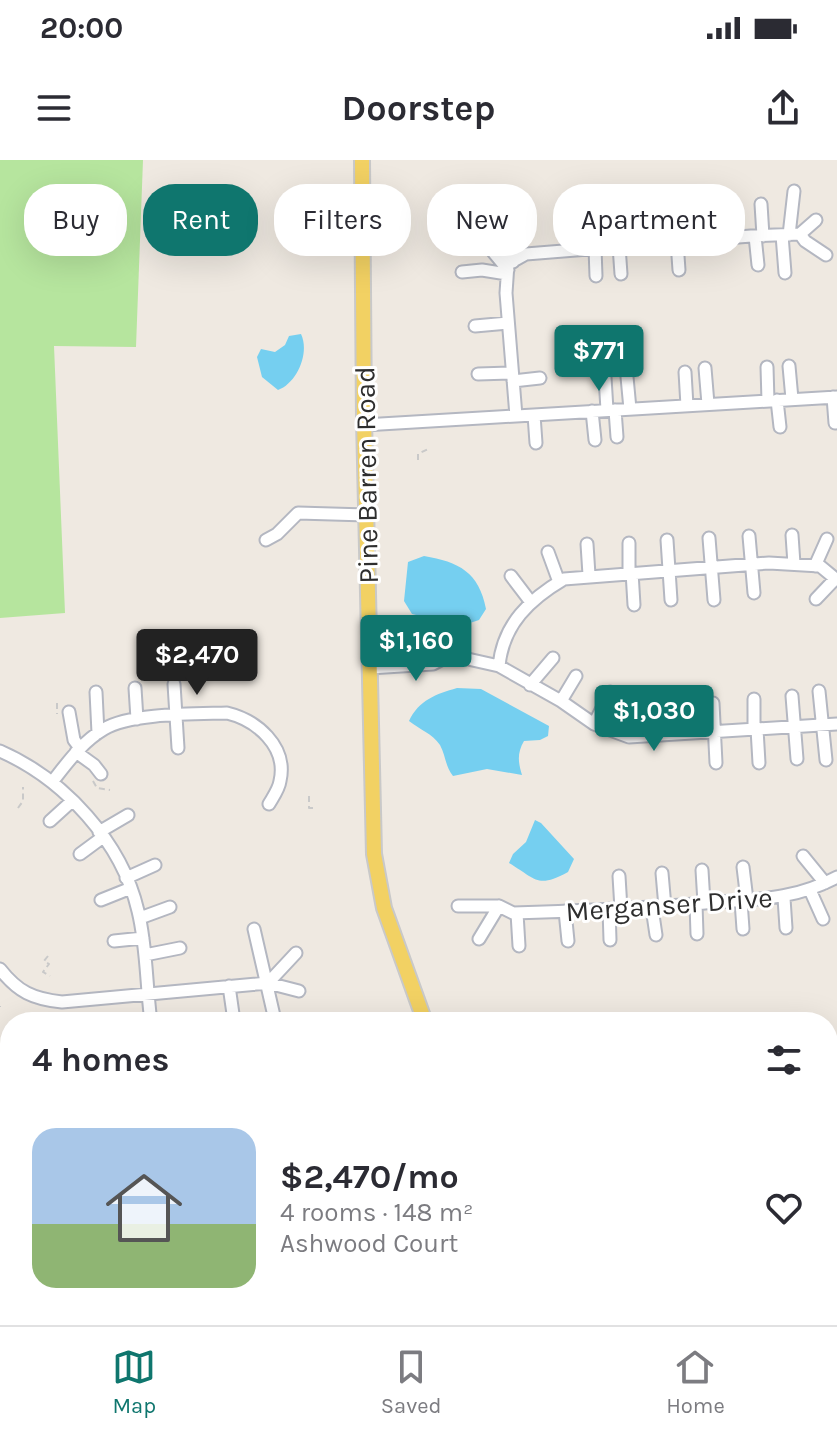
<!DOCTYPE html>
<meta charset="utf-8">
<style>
:root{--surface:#fff;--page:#f2f2f3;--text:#2b2b33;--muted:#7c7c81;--line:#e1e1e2;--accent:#0f766e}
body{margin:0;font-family:Karla,sans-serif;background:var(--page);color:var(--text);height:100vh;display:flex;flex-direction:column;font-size:30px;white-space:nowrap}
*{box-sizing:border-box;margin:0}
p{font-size:26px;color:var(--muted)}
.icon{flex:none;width:44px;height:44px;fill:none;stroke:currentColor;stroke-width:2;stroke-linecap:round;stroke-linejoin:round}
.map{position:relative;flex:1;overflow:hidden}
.side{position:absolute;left:0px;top:852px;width:838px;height:314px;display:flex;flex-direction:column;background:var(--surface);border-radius:32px 32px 0 0;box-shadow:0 8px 32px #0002}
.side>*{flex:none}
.guide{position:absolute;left:24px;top:24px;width:790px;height:72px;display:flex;gap:16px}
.price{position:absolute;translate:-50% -68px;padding:0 18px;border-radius:8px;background:var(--accent);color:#fff;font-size:26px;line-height:52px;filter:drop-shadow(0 2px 4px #0008)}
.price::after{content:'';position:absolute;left:50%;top:48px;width:24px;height:18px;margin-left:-12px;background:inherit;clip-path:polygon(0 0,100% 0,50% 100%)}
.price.active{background:#222;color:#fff}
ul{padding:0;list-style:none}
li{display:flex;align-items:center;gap:24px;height:200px;padding:0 32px}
li span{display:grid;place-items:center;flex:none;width:224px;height:160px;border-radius:24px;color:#555}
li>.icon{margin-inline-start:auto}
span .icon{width:96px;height:96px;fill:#fffc;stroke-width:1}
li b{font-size:34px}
h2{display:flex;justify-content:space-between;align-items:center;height:96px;padding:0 32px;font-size:34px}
.tag{padding:0 28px;border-radius:32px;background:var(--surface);box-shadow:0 8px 32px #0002;font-size:28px;line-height:72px}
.tag.active{background:var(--accent);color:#fff}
.status{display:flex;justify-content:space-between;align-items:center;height:56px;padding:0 40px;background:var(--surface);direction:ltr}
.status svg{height:22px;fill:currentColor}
header{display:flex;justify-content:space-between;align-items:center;height:104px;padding:0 32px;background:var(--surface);font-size:36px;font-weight:700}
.menu{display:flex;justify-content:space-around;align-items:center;height:112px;border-top:2px solid var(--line);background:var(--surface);font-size:22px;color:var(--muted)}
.menu a{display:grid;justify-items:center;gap:4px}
.menu .active{color:var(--accent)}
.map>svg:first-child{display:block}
.education{fill:#f0e6d1}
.green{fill:#b6e59e}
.water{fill:#75cff0}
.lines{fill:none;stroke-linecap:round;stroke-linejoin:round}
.stream{stroke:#75cff0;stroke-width:3}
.minor-casing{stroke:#b4b7c1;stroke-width:15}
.major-casing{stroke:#c9c9c9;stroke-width:18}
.path{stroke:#c9c9c9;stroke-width:2;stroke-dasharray:6 4;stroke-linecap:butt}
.minor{stroke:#fff;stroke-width:11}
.major{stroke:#f2d163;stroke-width:14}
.labels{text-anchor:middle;stroke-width:6;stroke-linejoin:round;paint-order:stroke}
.street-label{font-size:28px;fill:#2e2e2e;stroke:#fff}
</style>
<div class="status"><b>20:00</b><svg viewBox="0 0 49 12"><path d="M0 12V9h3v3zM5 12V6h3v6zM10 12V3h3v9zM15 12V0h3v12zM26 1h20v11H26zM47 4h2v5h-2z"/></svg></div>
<header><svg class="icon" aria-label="menu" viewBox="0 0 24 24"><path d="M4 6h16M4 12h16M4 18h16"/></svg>Doorstep<svg class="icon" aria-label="share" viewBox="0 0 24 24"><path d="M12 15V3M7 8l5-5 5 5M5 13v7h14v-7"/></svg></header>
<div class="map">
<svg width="837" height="1165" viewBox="0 0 837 1165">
<rect width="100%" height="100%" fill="#efe9e1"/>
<path class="education" d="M10 958V1156H549L552 1165H7L0 1025V959Z"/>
<path class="green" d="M0 0H143L136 187 54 186 65 453 0 458Z
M0 1025 7 1165H0Z"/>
<path class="water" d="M301 174C310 193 297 223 278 230L262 217 257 197 261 189 275 192 285 185 289 176Z
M424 396C459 402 479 412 486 449L479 460 461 466 412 454 404 441 408 402Z
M457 528 481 529 549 566 548 576 540 580 524 581C517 593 518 602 522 615L487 609 453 616C445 606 446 596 440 585 432 573 420 570 409 561 419 540 436 534 457 528Z
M535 660 541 663 574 699 568 712C537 729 536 719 509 703L513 694 526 682Z"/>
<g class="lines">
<path class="stream" d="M828 1006H837
M579 1156 582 1165
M678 1156 688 1165
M836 1159 837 1158"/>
<g class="minor-casing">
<path id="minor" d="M761 44 763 76
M694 46 697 80
M664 51 666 83
M599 55 601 88
M566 57 569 90
M499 62 505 88 513 102
M475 70 508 110
M800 74 805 81 826 95
M800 74 816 60
M782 75 785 113
M789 75 794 31
M755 76 758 105
M677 82 679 110
M619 86 621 114
M595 88 596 116
M462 112 482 110 507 114
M475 166 508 163
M789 206 792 239
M767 207 768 241
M705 208 708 244
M685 212 687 246
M478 214 512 213
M605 217 607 250
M627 217 630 249
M513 221 540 218
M833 237 835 263
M777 240 780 267
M615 250 617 277
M592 251 595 280
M534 255 536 283
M516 256 506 133 508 104 526 94 751 76 800 74
M364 265 837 237
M792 375 794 404
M749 376 754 433
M709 378 714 440
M266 380 277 374 298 353 366 355
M667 380 671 440
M629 383V412
M587 384 589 415
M548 392 559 422
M815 406 827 379
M632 412 634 445
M511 416 530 441
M816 439 835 419
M369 490 433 487 450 495 499 506 561 541 594 564 629 577 837 564
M499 506C503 464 530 439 564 419L769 403 820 406 837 420
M370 508 433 504 450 495
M174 524 178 588
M530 525 553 498
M135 528 137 559
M819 531 826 600
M96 532 98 573
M792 536 797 599
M754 539V569
M561 541 576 516
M713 543 716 603
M69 552 74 580 80 588
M594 564 610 532
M757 569 759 603
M0 591C64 619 122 682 138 751 147 787 146 825 151 862
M76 592 94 605 101 614
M52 622C68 602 82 582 104 569 130 553 195 554 227 553 256 560 288 586 280 621 279 629 273 637 269 644
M50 661 72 641
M99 672 128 655
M80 694 103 677
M803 696 825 723
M743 707 747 740
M702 710 704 743
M662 713 665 747
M619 716 621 749
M126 718 155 705
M810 730 823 759
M784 738 786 768
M101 740 131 728
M741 741 743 769
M696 744 697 774
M458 746H499L513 753C577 751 641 749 705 743 754 739 792 741 837 717
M652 748 656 775
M609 749 610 780
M565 751 568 781
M517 753 519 786
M140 758 170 747
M254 769 274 856
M479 779 499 746
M114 781 143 778
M145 795 180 788
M0 809C18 832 33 839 62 842L268 823 299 831
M268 823 296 793
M229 826 233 854
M828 899H837
M0 948 10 947
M702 1156 711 1165
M786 1156 814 1165
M490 1165V1156
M752 1165 762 1156"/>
</g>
<g class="major-casing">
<path id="major" d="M362 0 364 259 374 694 384 748 425 862
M567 1156 569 1165"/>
</g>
<path class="path" d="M418 300V294L430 288
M57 543V554
M93 621 97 628 110 630
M309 636V648H314
M18 648 23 641V627
M48 796 44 801 49 804 43 812 50 816
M0 846V847
M23 854 28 862
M108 862 117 859 122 862
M828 1072 837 1065
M828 1094 837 1104
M828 1120 837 1118
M828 1140 837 1133"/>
<use href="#minor" class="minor"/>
<use href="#major" class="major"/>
</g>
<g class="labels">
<g class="street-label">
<text transform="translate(366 315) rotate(-91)" y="10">Pine Barren Road</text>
<text transform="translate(669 744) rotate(-4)" y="10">Merganser Drive</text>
</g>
</g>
</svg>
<b class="price" style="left:599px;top:233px">$771</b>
<b class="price" style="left:416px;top:523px">$1,160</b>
<b class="price active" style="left:197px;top:537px">$2,470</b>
<b class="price" style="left:654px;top:593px">$1,030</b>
<div class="guide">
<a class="tag">Buy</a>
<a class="tag active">Rent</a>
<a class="tag">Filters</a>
<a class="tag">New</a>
<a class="tag">Apartment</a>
</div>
<section class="side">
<h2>4 homes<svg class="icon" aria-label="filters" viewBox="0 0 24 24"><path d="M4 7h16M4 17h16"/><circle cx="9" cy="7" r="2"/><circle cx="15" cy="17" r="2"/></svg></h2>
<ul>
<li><span style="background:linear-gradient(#a9c7e8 60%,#8fb573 0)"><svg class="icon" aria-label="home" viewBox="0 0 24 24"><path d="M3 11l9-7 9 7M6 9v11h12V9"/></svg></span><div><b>$2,470/mo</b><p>4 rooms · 148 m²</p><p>Ashwood Court</p></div><svg class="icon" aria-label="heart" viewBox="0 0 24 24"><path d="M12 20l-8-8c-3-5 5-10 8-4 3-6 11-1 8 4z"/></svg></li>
</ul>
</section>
</div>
<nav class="menu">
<a class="active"><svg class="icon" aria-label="map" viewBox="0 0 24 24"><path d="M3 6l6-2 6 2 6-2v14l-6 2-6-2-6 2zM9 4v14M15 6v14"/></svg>Map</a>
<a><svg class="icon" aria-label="saved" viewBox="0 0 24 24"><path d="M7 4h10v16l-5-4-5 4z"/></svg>Saved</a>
<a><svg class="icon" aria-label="home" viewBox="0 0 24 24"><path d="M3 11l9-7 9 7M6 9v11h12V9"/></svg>Home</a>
</nav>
